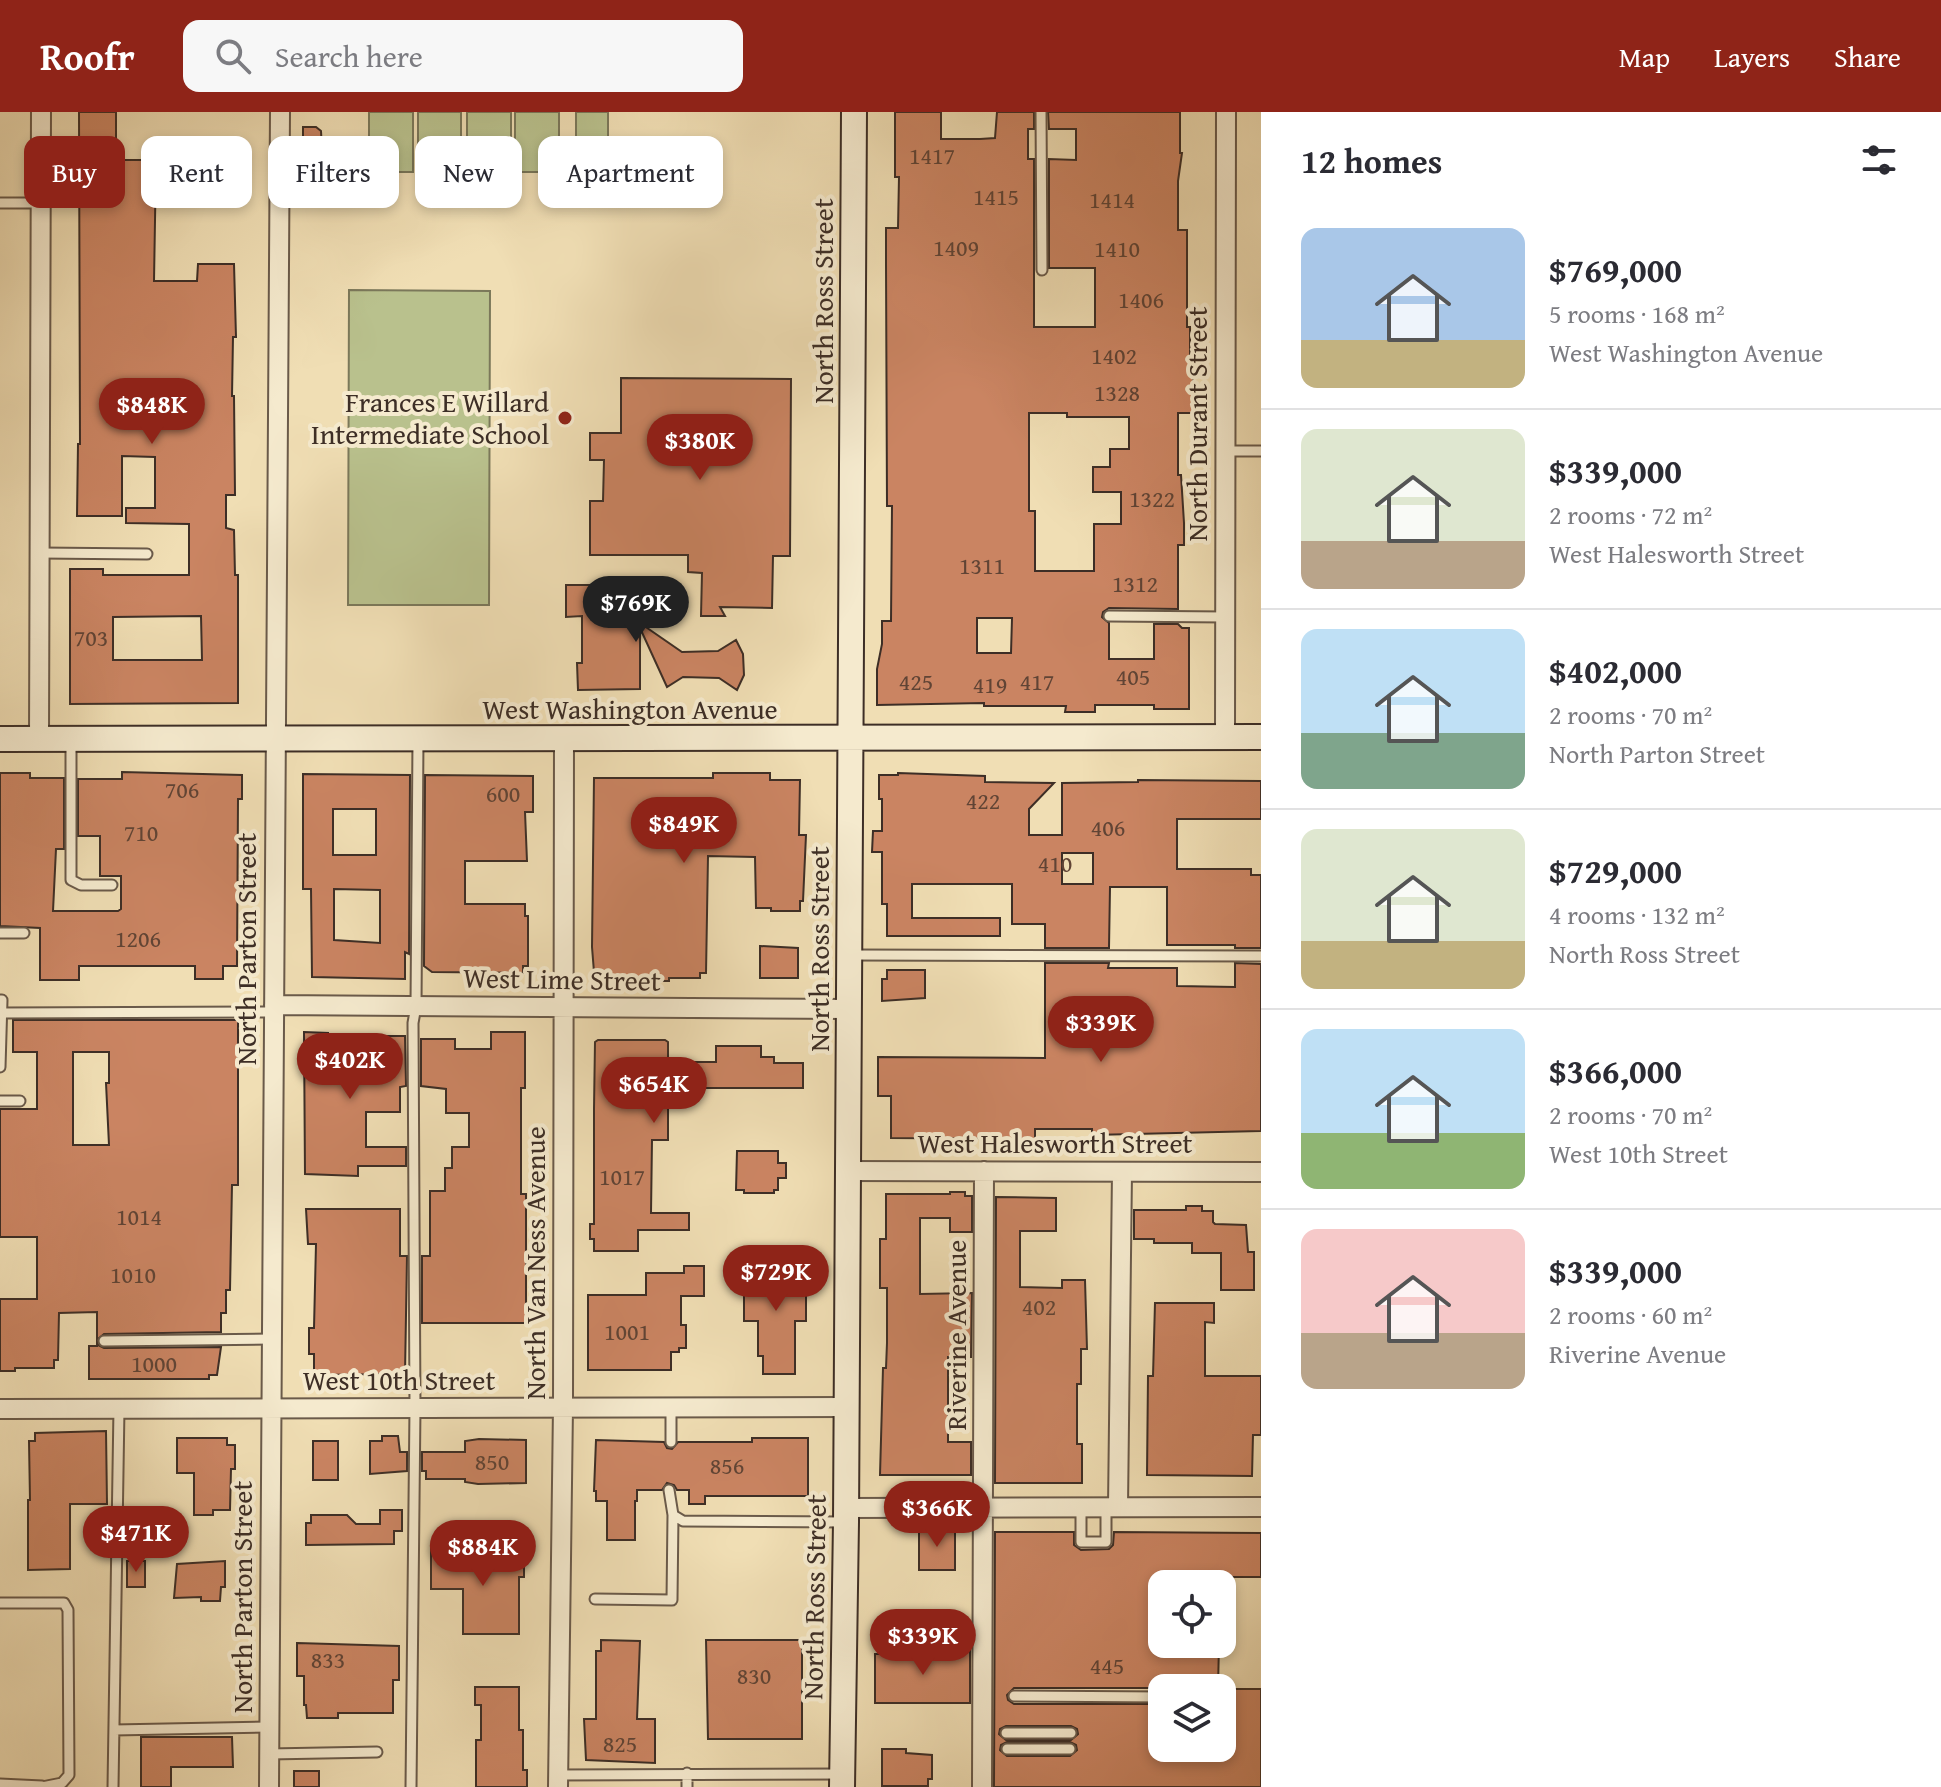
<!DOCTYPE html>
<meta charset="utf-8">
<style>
:root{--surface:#fff;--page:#f7f7f7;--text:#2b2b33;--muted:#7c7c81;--line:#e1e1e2;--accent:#8f2418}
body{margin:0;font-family:"Gentium Book Plus",serif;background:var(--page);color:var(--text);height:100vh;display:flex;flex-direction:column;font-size:30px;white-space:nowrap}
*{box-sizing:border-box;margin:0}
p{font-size:26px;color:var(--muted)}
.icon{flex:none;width:44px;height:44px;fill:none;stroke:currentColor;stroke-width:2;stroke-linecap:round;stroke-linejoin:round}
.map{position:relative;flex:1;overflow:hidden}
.drawer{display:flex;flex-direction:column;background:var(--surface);width:680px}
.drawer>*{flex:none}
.guide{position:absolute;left:24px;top:24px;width:760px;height:72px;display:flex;gap:16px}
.tools{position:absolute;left:1148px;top:1458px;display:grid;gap:16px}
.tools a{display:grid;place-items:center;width:88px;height:88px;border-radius:16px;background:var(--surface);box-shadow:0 4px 12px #0003;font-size:40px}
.price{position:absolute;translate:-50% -68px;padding:0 18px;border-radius:28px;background:var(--accent);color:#fff;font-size:26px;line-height:52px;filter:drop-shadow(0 2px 4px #0008)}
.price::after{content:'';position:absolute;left:50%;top:48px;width:24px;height:18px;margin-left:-12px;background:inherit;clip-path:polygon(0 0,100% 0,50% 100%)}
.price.active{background:#222;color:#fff}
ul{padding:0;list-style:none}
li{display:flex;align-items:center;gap:24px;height:200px;padding:0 40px}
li+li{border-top:2px solid var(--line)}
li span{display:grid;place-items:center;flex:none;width:224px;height:160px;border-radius:16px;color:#555}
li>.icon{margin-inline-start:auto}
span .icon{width:96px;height:96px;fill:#fffc;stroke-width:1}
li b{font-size:34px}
h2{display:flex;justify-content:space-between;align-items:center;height:96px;padding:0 40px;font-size:34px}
.chip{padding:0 28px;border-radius:16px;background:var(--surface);box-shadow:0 4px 12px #0003;font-size:28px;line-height:72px}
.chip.active{background:var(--accent);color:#fff}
header{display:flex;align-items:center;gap:48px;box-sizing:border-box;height:112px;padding:0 40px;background:var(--accent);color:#fff}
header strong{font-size:38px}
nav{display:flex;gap:44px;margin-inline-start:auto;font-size:28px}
.search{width:560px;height:72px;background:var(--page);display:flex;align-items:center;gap:20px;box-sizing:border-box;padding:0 28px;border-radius:16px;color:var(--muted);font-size:30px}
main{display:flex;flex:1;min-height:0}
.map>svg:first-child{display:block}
.pitch{fill:#b9c18d;stroke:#7b785a;stroke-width:2}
.building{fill:#ca8462;stroke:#3d2e26;stroke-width:2;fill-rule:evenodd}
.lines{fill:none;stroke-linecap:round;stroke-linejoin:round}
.lane-casing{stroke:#6a5a4a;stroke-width:13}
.street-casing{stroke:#6a5a4a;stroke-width:22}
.secondary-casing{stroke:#3d2e26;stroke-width:28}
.lane{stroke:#f5eace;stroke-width:9}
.street{stroke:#f5eace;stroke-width:18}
.secondary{stroke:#f5eace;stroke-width:24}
.poi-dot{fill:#8f2418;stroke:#f5eace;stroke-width:3}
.labels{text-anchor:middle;stroke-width:8;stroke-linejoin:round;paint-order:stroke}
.number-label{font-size:24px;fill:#604435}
.street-label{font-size:28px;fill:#3d2e26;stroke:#f5eace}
.poi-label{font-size:28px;fill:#3d2e26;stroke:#f5eace;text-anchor:end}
</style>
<header>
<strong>Roofr</strong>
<div class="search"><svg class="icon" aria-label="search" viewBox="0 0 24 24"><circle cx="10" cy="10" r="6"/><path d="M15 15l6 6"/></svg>Search here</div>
<nav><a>Map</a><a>Layers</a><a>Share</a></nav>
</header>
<main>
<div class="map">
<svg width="1261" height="1675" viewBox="0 0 1261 1675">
<rect width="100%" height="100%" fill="#f0deb4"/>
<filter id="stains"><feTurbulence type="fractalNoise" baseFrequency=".0025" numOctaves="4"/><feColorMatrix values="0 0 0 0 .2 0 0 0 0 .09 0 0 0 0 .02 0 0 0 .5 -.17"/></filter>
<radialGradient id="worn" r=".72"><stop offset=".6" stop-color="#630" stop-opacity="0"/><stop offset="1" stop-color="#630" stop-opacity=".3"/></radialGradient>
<path class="pitch" d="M369 0H413V60H369Z
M418 0H461V60H418Z
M467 0H511V60H467Z
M515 0H559V60H515Z
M576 0H608V64H576Z
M349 178 490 179 489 493H348Z"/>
<path class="building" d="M79 0H116V48H156L154 169H197L198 152H234L236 225H233L232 284H234L235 383H226V416L234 418 235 463H238V591L70 592V457H103V463H189V412L126 411V396H155V345L122 344V404H77L78 332H80ZM201 504 202 548H113V505Z
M895 0H941V27H980L995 26 997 0H1034V17H1028V47H1034V215H1095V156H1049V47L1076 48V17H1049L1048 0H1180V41H1182L1178 69V118H1187V215H1190V261H1193V301H1178V363H1181L1184 411V433H1178V497L1109 496 1103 500 1102 505 1109 511V547H1154V512H1178L1182 516H1189V597H1154V593H1095V600H1065L1066 594H984V591L877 593V557L882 532V509H891L892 394H887L886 152V116H898L899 65H895ZM1029 301H1067V305H1129V337H1110V355H1093V380H1121V412H1094V459H1035V399H1029ZM977 506H1012L1011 541H977Z
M303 15H316L321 19 322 38H332L329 49 324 57H321V67H303L301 32H303Z
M621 266 791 267 790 444H773L772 496 720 495 725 504H701L702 461 688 460V443H590V389H603L604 348H590V321H621Z
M566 473H640V511L682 540 718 539 736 528 743 542 744 563 737 578 719 566 683 565 667 575 640 516V577L578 578 577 551H582V504L566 505Z
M122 660 242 663V687H238L237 854H223V867H195V854H79V868H40V816L0 814V661H30V666H64V737H56L53 799H118L121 797V764H100V724H78V667H122Z
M713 661H770V668H800L799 723H806L803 789H800V799H771V796H756L755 745 708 744 706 861H700V866H669V869H599V860H594L592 835 594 666H713Z
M898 661 985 664V670L1054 671 1029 697V723H1062V671L1138 670V668L1261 669V707H1177V757H1251V763H1261V836H1235V833H1167V775H1110L1109 836H1045V812H1012V772H912V806H1000V824H887V792H882V740H872L873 719H882V687H879V663H898ZM1062 741H1093V772H1062Z
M303 662 410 663 409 842 405 840V867L312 865 311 777H303ZM333 697H376V743H333ZM334 777 380 778V831L334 828Z
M425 663 533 664V700H525L527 749H465V792H525V804H528V854H523V861L432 860 424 854Z
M760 834 798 836V866H760Z
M1045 851H1109L1108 856H1177V874L1235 875V851L1261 852V1019L1092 1023V1017H1035V1027L891 1026V984H878V945L1045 946Z
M887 858H925V886L882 889V867H887Z
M13 908H238V1073H232L230 1178H226V1201H221V1220L104 1222 97 1228 98 1233 104 1236 221 1235 217 1263H209V1267H89V1234H97V1200L59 1201 58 1248H54V1256H15V1259H0V1187H37V1125H0V997H37V940H13ZM73 940H109V971H106L109 1033H73Z
M304 920 328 921V929H380V924H405L406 974 400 975V1000H366V1035H406V1054H358V1064L305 1062Z
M491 920H525V976H521V1082H526V1211H422V1144H430V1079H445V1056H452V1035H469V1001H446V977L421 974V927H455V937H491Z
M598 928H665L668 930V950H716V934H761V945H774V951H803V976H668V1028H652L651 1101H689V1118H638V1139H594V1127H590V1112H594V997L595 930Z
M737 1039H778V1051H786V1066H778V1078H774V1081H744V1078H736Z
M950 1080H965V1084H972V1120H950V1106H920V1182L972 1181 971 1245H948V1330H971V1363H880L883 1256H886L887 1231V1176H880V1127H886V1082H950Z
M996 1085 1056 1086V1119H1020V1175L1062 1176V1168H1085L1087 1237H1081V1272H1077V1332H1082V1371H995Z
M1186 1094H1202V1099H1213V1110L1215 1112 1246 1113 1248 1140H1254V1178H1221V1141H1192V1131H1154V1127H1134V1098H1186Z
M306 1097H400V1144H407L405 1262 314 1263V1242H309V1216H314L316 1132H308Z
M750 1153H806V1209H795V1262H763V1244H758V1209H744V1170H750Z
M684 1154H704V1184H681V1213H686V1236H679V1240H671V1258H588V1183H646V1161H684Z
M1155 1191H1214V1211L1205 1210V1264H1261V1323H1253L1252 1364 1147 1363 1148 1264H1153Z
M106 1319 107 1392H70V1457L28 1458V1388H30L29 1329H35V1321Z
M382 1324H398L400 1340H407V1359L370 1362V1329H382Z
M177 1326H227V1333H235V1357H231L230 1398H213V1403H194V1361H177Z
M752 1326H808V1384H705V1392H689V1378H677L674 1373 667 1371 662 1378H637V1389H635V1428H607V1389H596V1379H594L596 1328 664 1330 667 1336 672 1337 678 1330H752Z
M479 1327 526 1328V1371L478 1372 465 1370V1367H426V1359H422V1340H465V1329Z
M313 1329H338V1368H313Z
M380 1398H402V1419H394V1432L306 1433V1411H311V1403H347L356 1412H380Z
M919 1416H955V1458H919Z
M995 1420H1074V1433L1081 1438 1109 1437 1113 1433 1114 1420 1261 1421V1465H1219V1472H1162V1532H1219L1218 1576H1014L1007 1583 1008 1588 1014 1592H1162V1636H1222V1577H1261V1675H994ZM1006 1614H1071L1077 1617 1078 1622 1071 1628H1006L999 1622 1000 1617ZM1007 1630H1070L1076 1633 1077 1638 1070 1644H1007L1000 1638 1001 1633Z
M431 1436H455V1444H486V1439H524V1465H519V1522H463V1477H431Z
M127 1449H145V1475H127Z
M225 1449V1475H221L220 1489H201V1485L174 1486 177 1452Z
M601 1528 640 1529 637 1607H655V1651L586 1648 584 1607H596V1539H601Z
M706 1528H802V1627H708Z
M297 1531 399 1534V1568H393V1601H338V1606H307L306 1593H304V1564H297Z
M894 1537 970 1539V1591H875V1542H894Z
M475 1575H519V1618H523V1658H527V1675H476V1628H481V1593H475Z
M141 1625H232L233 1655H171V1675H141Z
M882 1637H906V1641L932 1643V1667H928V1674H882Z
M294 1659H319V1675H294Z"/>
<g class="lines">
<g class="lane-casing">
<path id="lane" d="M1041 0 1042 158
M0 91H41
M1226 339H1261
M40 441 147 442
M1109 504 1225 505
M71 630V768L81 773H112
M0 821H24
M852 843 1261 844
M0 888H2L0 955
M2 901 274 900
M0 989H20
M104 1229 272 1227
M671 1295V1330
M669 1378 673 1403 683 1409 846 1410
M1081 1396V1430H1106V1395
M595 1487 672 1488 673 1403
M0 1491H64L68 1498 69 1663 62 1671 42 1675
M1014 1584 1162 1585
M114 1618 269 1615
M1006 1621H1071
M1007 1637H1070
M269 1642 377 1640
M558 1663 842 1662
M0 1672 42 1674
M113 1675 119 1296
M411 1675 415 1296 413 911 416 894 418 628
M687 1675V1661"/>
</g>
<g class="street-casing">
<path id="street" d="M1225 625 1226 0
M39 627 41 0
M274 893 849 897
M848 1059 1261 1060
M0 1297 846 1295
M1118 1395 1122 1060
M846 1396 1261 1395
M269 1675 280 0
M558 1675 563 1295 564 628
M982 1675 984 1059"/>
</g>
<g class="secondary-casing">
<path id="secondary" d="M0 627 1261 625
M842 1675 846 1410 854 0"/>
</g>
<use href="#lane" class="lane"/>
<use href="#street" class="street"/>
<use href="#secondary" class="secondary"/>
</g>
<circle class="poi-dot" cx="565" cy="306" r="8"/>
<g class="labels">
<g class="number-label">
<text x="932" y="52">1417</text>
<text x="996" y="93">1415</text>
<text x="1112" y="96">1414</text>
<text x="956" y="144">1409</text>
<text x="1117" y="145">1410</text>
<text x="1141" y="196">1406</text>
<text x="1114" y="252">1402</text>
<text x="1117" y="289">1328</text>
<text x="1152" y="395">1322</text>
<text x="982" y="462">1311</text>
<text x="1135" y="480">1312</text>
<text x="91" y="534">703</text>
<text x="1133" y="573">405</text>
<text x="916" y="578">425</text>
<text x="1037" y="578">417</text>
<text x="990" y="581">419</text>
<text x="182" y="686">706</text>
<text x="503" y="690">600</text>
<text x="983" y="697">422</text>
<text x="1108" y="724">406</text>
<text x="141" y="729">710</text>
<text x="1055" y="760">410</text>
<text x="138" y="835">1206</text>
<text x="622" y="1073">1017</text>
<text x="139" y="1113">1014</text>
<text x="133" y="1171">1010</text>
<text x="1039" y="1203">402</text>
<text x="627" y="1228">1001</text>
<text x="154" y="1260">1000</text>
<text x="492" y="1358">850</text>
<text x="727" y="1362">856</text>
<text x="328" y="1556">833</text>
<text x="1107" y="1562">445</text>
<text x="754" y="1572">830</text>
<text x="620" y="1640">825</text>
</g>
<g class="street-label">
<text transform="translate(823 189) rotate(-90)" y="10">North Ross Street</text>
<text transform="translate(1197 312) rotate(-90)" y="10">North Durant Street</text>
<text x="630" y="607">West Washington Avenue</text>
<text transform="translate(246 837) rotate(-90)" y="10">North Parton Street</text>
<text transform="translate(819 837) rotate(-90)" y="10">North Ross Street</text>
<text transform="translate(562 867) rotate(1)" y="10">West Lime Street</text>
<text x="1055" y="1041">West Halesworth Street</text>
<text transform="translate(535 1151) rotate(-90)" y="10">North Van Ness Avenue</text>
<text transform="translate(956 1223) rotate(-90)" y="10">Riverine Avenue</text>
<text x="399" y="1278">West 10th Street</text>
<text transform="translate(242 1485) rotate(-90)" y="10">North Parton Street</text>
<text transform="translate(814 1485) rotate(-89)" y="10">North Ross Street</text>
</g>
<g class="poi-label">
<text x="549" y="300">Frances E Willard<tspan x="549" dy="32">Intermediate School</tspan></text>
</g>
</g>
<rect width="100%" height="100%" filter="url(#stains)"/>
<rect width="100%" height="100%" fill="url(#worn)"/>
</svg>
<div class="tools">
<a><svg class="icon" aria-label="locate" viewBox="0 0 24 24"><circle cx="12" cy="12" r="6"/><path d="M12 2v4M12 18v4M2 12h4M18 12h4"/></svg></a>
<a><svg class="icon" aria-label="layers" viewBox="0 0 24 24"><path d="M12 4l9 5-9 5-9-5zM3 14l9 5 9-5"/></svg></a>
</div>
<b class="price" style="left:152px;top:334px">$848K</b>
<b class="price" style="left:700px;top:370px">$380K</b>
<b class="price active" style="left:636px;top:532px">$769K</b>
<b class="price" style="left:684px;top:753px">$849K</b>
<b class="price" style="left:1101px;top:952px">$339K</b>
<b class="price" style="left:350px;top:989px">$402K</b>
<b class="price" style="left:654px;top:1013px">$654K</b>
<b class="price" style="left:776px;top:1201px">$729K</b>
<b class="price" style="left:937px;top:1437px">$366K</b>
<b class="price" style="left:136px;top:1462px">$471K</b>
<b class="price" style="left:483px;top:1476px">$884K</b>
<b class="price" style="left:923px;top:1565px">$339K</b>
<div class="guide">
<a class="chip active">Buy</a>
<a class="chip">Rent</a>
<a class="chip">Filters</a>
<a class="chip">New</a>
<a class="chip">Apartment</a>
</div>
</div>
<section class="drawer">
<h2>12 homes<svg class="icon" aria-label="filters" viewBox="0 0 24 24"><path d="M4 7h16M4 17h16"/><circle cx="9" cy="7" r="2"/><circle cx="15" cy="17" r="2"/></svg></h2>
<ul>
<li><span style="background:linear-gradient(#a9c7e8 70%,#c2b280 0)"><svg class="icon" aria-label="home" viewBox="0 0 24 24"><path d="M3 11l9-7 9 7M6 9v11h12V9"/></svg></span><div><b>$769,000</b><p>5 rooms · 168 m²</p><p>West Washington Avenue</p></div></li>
<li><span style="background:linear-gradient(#dfe7d0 70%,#b9a48a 0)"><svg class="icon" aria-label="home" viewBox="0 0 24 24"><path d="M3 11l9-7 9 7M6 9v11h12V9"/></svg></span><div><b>$339,000</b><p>2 rooms · 72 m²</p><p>West Halesworth Street</p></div></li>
<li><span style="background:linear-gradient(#bfe0f5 65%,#7fa58c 0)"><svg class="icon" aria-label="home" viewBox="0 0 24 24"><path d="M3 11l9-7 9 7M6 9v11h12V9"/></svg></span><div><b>$402,000</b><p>2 rooms · 70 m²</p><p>North Parton Street</p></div></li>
<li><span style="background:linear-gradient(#dfe7d0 70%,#c2b280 0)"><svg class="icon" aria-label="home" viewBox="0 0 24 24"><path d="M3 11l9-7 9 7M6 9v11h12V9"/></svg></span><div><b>$729,000</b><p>4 rooms · 132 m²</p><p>North Ross Street</p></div></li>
<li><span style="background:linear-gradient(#bfe0f5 65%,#8fb573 0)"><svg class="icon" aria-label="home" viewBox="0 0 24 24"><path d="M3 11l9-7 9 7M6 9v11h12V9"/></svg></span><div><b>$366,000</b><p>2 rooms · 70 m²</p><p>West 10th Street</p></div></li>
<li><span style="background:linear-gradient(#f6c9c9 65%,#b9a48a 0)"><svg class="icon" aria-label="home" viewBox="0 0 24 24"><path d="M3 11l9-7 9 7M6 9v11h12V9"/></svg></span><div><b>$339,000</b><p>2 rooms · 60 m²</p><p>Riverine Avenue</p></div></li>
</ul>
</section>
</main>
